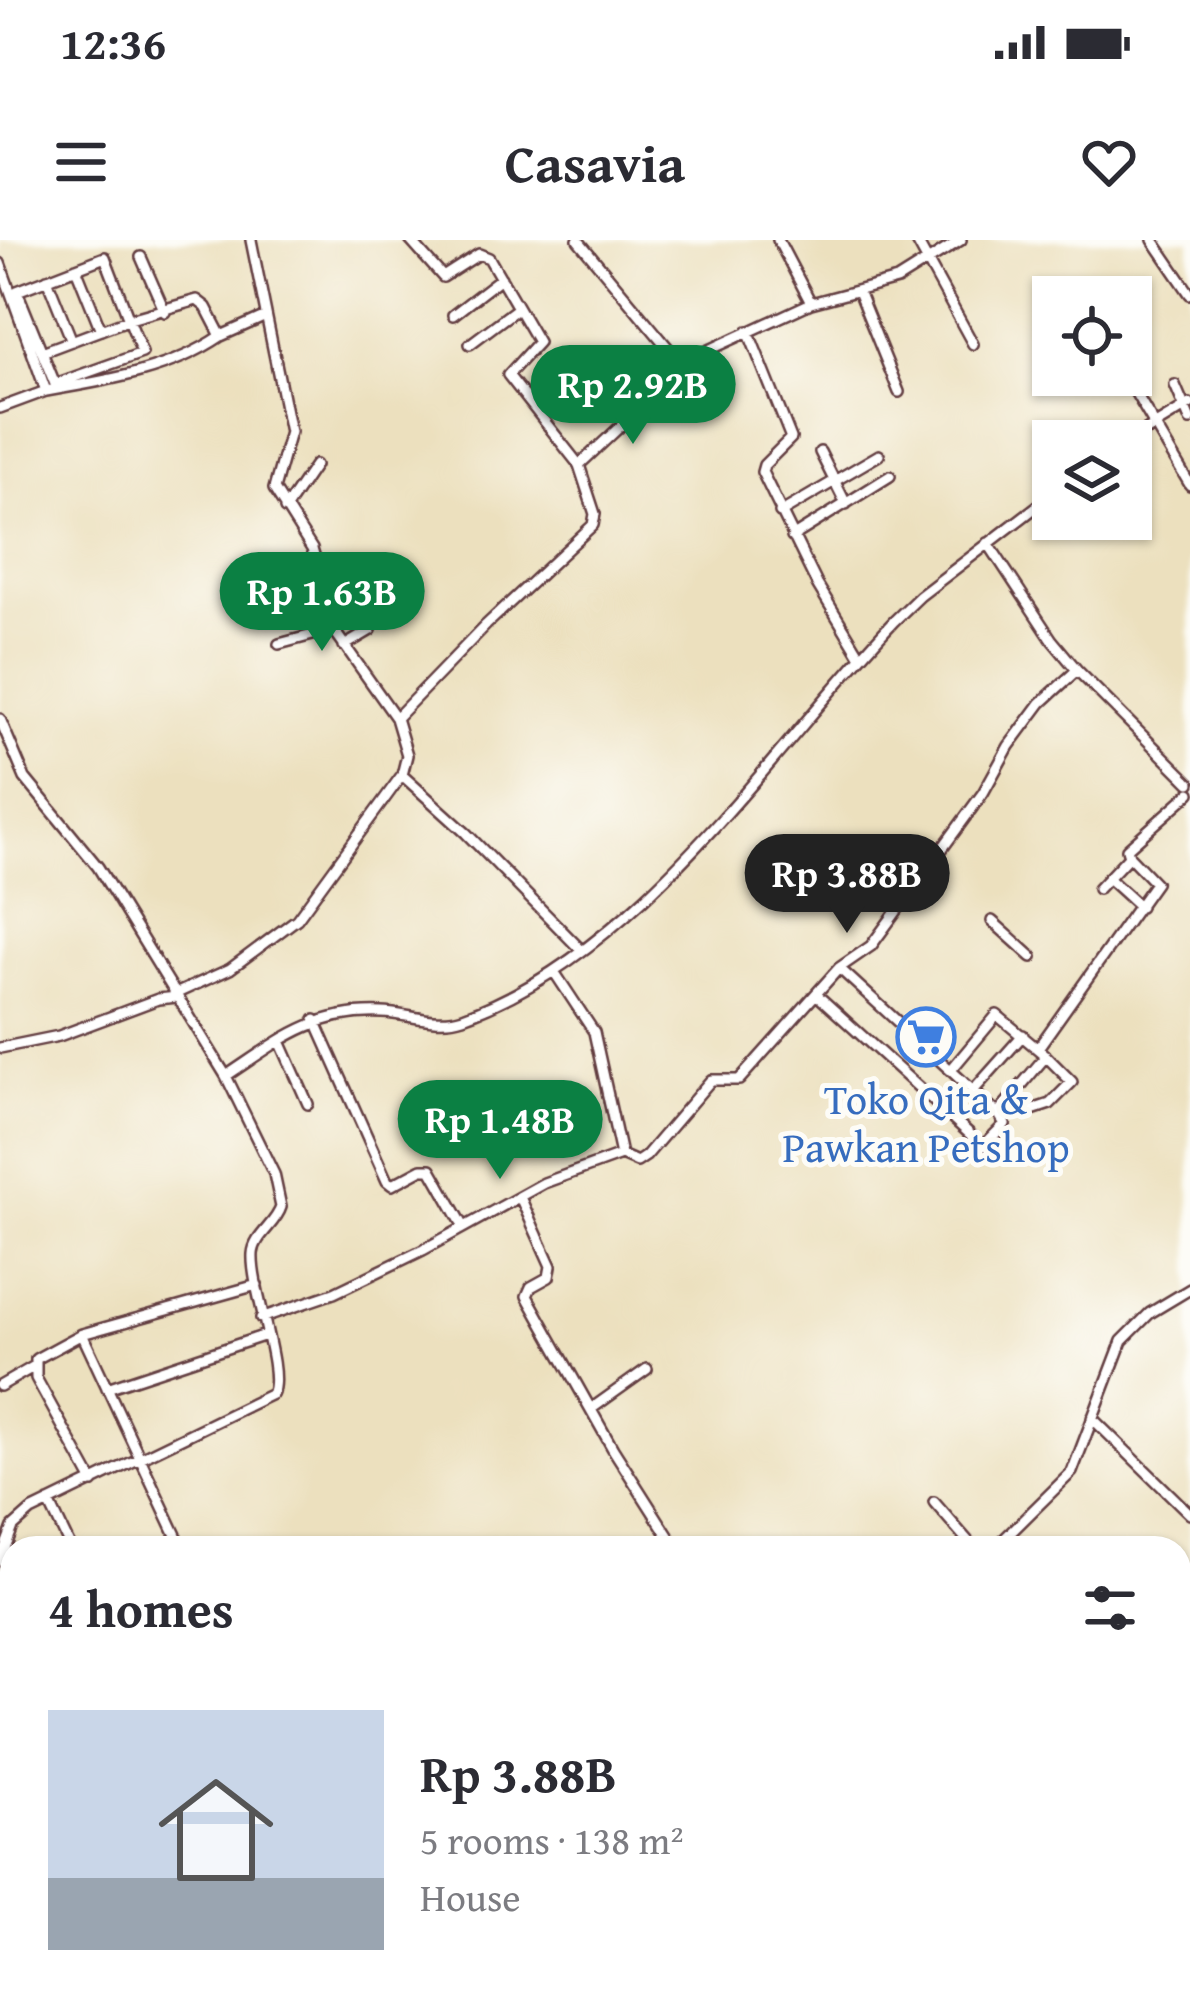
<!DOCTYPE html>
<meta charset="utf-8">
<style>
:root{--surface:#fff;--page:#f2f2f3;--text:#2b2b33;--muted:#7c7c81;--line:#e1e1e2;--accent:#0b8043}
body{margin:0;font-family:"Gentium Book Plus",serif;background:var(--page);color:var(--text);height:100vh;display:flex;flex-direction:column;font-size:45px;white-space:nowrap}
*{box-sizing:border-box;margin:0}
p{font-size:39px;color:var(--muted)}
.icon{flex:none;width:66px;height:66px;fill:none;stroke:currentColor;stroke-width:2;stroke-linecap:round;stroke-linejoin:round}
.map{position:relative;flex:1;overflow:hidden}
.drawer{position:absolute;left:0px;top:1296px;width:1191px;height:468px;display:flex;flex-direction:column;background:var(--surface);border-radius:36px 36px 0 0;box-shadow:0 3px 9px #0004}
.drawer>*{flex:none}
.controls{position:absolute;left:1032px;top:36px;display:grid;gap:24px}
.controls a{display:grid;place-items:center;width:120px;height:120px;border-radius:0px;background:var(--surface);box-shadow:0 3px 9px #0004;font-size:60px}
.price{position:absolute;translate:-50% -102px;padding:0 27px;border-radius:42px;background:var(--accent);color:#fff;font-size:39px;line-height:78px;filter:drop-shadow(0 3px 6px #0008)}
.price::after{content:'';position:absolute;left:50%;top:72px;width:36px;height:27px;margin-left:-18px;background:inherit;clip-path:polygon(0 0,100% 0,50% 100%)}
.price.active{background:#222;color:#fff}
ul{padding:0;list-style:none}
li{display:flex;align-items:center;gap:36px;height:300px;padding:0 48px}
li+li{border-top:3px solid var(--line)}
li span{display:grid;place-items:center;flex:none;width:336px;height:240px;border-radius:0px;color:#555}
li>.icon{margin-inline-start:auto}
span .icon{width:144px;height:144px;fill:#fffc;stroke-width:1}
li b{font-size:51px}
h2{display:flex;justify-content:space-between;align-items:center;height:144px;padding:0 48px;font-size:51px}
.status{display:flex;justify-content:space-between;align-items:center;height:84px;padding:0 60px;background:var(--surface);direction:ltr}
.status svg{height:33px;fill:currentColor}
header{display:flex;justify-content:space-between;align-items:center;height:156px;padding:0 48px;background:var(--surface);font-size:54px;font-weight:700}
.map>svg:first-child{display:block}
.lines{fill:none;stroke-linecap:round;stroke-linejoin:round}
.minor-casing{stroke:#623c41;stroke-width:14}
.minor{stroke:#fff;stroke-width:9}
.labels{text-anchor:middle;stroke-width:10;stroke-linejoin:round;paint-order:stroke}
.shop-label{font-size:42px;fill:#366cbe;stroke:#fdfcf7}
</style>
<div class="status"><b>12:36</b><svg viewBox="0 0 49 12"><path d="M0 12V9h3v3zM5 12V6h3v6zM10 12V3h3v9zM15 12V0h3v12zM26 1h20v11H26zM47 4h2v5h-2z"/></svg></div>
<header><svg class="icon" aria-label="menu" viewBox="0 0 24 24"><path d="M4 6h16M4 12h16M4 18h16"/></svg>Casavia<svg class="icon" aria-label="heart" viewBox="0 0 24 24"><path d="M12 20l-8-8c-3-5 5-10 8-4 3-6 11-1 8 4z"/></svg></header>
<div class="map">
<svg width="1190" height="1764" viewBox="0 0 1190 1764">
<rect width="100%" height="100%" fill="#fdfcf7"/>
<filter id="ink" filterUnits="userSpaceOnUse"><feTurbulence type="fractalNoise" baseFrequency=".00833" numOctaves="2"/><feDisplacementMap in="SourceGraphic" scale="24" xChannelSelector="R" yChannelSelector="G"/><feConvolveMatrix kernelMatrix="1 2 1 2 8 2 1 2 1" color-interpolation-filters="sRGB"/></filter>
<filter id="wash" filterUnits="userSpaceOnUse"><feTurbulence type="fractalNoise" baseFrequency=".004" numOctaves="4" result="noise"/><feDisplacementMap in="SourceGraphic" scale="48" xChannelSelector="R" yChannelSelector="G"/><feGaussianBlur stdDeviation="2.7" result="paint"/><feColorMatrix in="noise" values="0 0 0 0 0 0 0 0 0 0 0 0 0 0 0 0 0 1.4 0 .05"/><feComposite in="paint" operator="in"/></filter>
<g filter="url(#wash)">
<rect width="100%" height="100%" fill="#ece0be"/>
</g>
<g filter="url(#ink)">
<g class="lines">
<g class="minor-casing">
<path id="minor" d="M410 0 443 37 479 14 489 18 538 102 508 135 579 225 684 127 707 111 811 63 897 40 961 0
M578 0 684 127
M778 0 811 63
M916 0 973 104
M1153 0 1190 54
M105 17 142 113 55 144 17 51Z
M141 17 165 72
M0 23 46 151C106 141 170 131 221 96
M76 28 101 90
M47 39 72 101
M858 51 899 152
M453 75 501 38
M748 91 791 198 764 225 762 232 817 344 861 417
M470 104 518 68
M42 112 130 79 197 60 206 67 221 96 266 76
M1125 135 1190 245
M1175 145 1190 180
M0 168 46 151
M1129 201 1190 164
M820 212 846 264
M285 269 315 225
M780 273 879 215
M792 297 890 236
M279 404 335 389
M344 406 371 390
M1077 430 1190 543
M396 478 486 385 593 285 595 274 579 225
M0 479 25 538 98 627 226 836 274 934 281 967C276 984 254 996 253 1014 251 1049 284 1131 272 1154L31 1271 13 1287 0 1321
M402 535 466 593 582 711
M1108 638 1140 667
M1098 649 1129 616
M992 681 1032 717
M839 728 995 871 998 873 1046 816 997 775 951 830
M175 754 230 729 297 679 402 535 407 515 396 478 338 396 312 309 274 249 290 192 251 0
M816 754 983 906 1005 884 998 873
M315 780 387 941 392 945 422 929H431L464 987
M280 801 308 864
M0 808 59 796 158 759 177 757
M1038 808 1155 643 1129 616 1127 609 1190 553
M226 836C279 801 315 770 382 773 409 774 437 786 463 777 640 714 769 513 894 381L920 356 1053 254
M973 851 1023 795
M1010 860 1026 872 1050 864 1072 842 1046 816
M621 915 637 922 646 916 711 840H739L839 728 871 706 983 553 1009 506 1041 463 1077 430 1052 400 988 303
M520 957 551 1026 549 1037 531 1047 527 1056 613 1209 676 1308
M261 1078 334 1053 423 1010 544 943 621 915 594 792 555 733
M82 1094 182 1308
M0 1146 33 1127
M107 1148 266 1095
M591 1169 647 1129
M1092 1178 1190 1274
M93 1242 36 1138V1119L82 1094 257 1045
M49 1262 71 1308
M934 1262 974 1308
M995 1308 1072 1232 1122 1101 1150 1073 1190 1049
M0 1435 12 1430
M0 1464 12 1491
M0 1518 12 1510
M1179 1642 1190 1654
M362 1752 372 1764
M786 1752 795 1764
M73 1764 79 1752
M929 1764 937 1757 952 1764
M1024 1764 1035 1752"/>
</g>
<use href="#minor" class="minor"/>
</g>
</g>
<defs>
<g id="supermarket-ring" transform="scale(3)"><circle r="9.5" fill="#fdfcf7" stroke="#3f7fe0" stroke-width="1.5"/><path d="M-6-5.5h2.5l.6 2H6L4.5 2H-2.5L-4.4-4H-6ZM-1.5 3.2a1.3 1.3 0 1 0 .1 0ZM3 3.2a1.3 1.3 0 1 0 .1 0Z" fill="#3f7fe0"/></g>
</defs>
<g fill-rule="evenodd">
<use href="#supermarket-ring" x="926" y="797"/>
</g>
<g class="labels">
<g class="shop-label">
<text x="926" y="874">Toko Qita &amp;<tspan x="926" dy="48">Pawkan Petshop</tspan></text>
</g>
</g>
</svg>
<div class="controls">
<a><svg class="icon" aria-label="locate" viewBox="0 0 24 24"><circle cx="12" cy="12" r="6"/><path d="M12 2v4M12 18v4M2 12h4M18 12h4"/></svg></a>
<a><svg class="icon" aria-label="layers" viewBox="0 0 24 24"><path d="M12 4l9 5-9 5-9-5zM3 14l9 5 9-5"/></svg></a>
</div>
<b class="price" style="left:633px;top:207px">Rp 2.92B</b>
<b class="price" style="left:322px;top:414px">Rp 1.63B</b>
<b class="price active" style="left:847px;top:696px">Rp 3.88B</b>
<b class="price" style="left:500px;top:942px">Rp 1.48B</b>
<section class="drawer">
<h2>4 homes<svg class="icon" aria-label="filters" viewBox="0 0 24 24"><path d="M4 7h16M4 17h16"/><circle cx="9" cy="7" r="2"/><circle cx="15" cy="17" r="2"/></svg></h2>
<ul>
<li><span style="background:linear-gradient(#c9d6e8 70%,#9aa5b1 0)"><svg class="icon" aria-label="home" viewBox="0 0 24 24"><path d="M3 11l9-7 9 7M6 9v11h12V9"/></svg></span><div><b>Rp 3.88B</b><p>5 rooms · 138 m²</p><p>House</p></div></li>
</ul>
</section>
</div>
